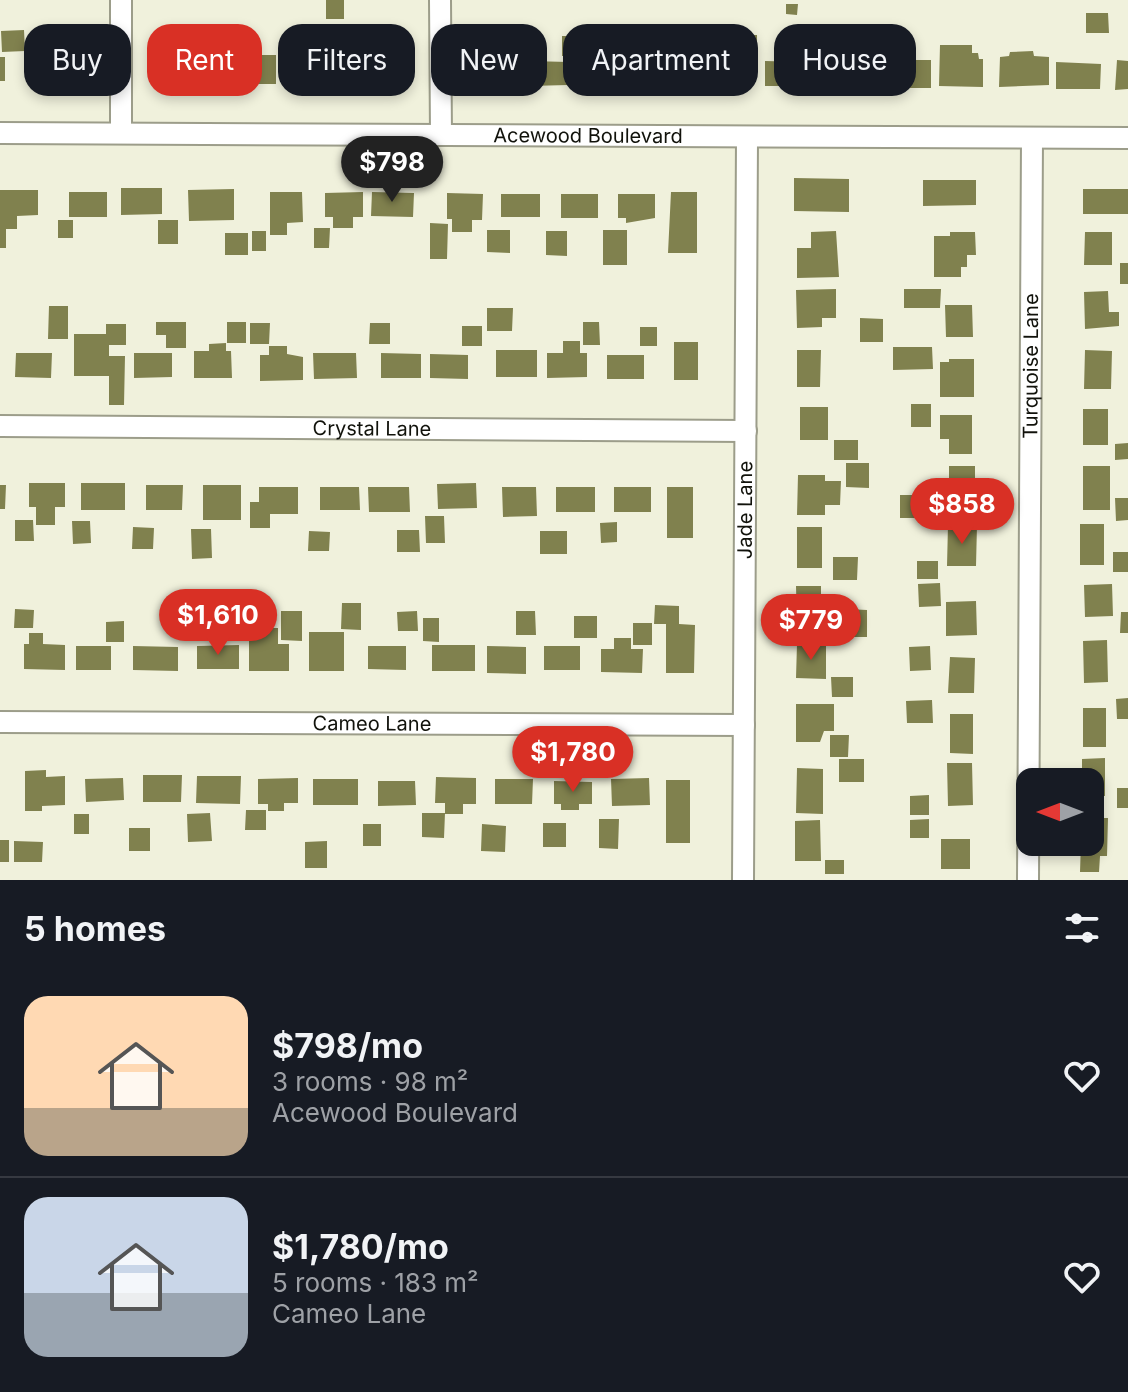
<!DOCTYPE html>
<meta charset="utf-8">
<style>
:root{--surface:#171b24;--page:#242831;--text:#f1f3f6;--muted:#9ea1a6;--line:#363941;--accent:#d93025}
body{margin:0;font-family:Inter,sans-serif;background:var(--page);color:var(--text);height:100vh;display:flex;flex-direction:column;font-size:30px;white-space:nowrap}
*{box-sizing:border-box;margin:0}
p{font-size:26px;color:var(--muted)}
.icon{flex:none;width:44px;height:44px;fill:none;stroke:currentColor;stroke-width:2;stroke-linecap:round;stroke-linejoin:round}
.map{position:relative;height:880px;overflow:hidden}
.drawer{display:flex;flex-direction:column;background:var(--surface);flex:1}
.drawer>*{flex:none}
.hud{position:absolute;left:24px;top:24px;width:1080px;height:72px;display:flex;gap:16px}
.needle{width:52px;rotate:270deg}
.buttons{position:absolute;left:1016px;top:768px;display:grid;gap:16px}
.buttons a{display:grid;place-items:center;width:88px;height:88px;border-radius:16px;background:var(--surface);box-shadow:0 4px 12px #0003;font-size:40px}
.price{position:absolute;translate:-50% -68px;padding:0 18px;border-radius:28px;background:var(--accent);color:#fff;font-size:26px;line-height:52px;filter:drop-shadow(0 2px 4px #0008)}
.price::after{content:'';position:absolute;left:50%;top:48px;width:24px;height:18px;margin-left:-12px;background:inherit;clip-path:polygon(0 0,100% 0,50% 100%)}
.price.active{background:#222;color:#fff}
ul{padding:0;list-style:none}
li{display:flex;align-items:center;gap:24px;height:200px;padding:0 24px}
li+li{border-top:2px solid var(--line)}
li span{display:grid;place-items:center;flex:none;width:224px;height:160px;border-radius:24px;color:#555}
li>.icon{margin-inline-start:auto}
span .icon{width:96px;height:96px;fill:#fffc;stroke-width:1}
li b{font-size:34px}
h2{display:flex;justify-content:space-between;align-items:center;height:96px;padding:0 24px;font-size:34px}
.tag{padding:0 28px;border-radius:24px;background:var(--surface);box-shadow:0 4px 12px #0003;font-size:28px;line-height:72px}
.tag.active{background:var(--accent);color:#fff}
.map>svg:first-child{display:block}
.building{fill:#80814e}
.lines{fill:none;stroke-linecap:round;stroke-linejoin:round}
.minor-casing{stroke:#9c9d8a;stroke-width:24}
.minor{stroke:#fff;stroke-width:20}
.labels{text-anchor:middle;stroke-width:8;stroke-linejoin:round;paint-order:stroke}
.street-label{font-size:20px;fill:#11120b;stroke:#fff}
</style>
<div class="map">
<svg width="1128" height="880" viewBox="0 0 1128 880">
<rect width="100%" height="100%" fill="#f0f1dc"/>
<path class="building" d="M326 0H344V19H326Z
M786 4H798L797 15 786 14Z
M1086 13H1108L1109 33H1086Z
M215 26H239V48H215Z
M675 28H699L698 53 675 52Z
M874 28 873 52H853V29Z
M354 29H379L380 51H354Z
M499 29H522V50H499Z
M24 30 25 51 2 52 1 31Z
M585 31H604V54L585 55Z
M795 34 817 35 816 56H795Z
M737 35H757V57H737Z
M879 35 902 36 900 56H880Z
M44 36H77L75 86 36 84V56H44Z
M562 36H582L581 56H562Z
M940 45H972V53H978L979 59H983V87L939 86Z
M299 46H322V56H331V83L290 84V56H299Z
M161 47H209V83H161Z
M1033 51 1034 56 1049 57V85L999 87 1000 57 1009 56 1010 52Z
M228 55H276V84H228Z
M0 57H5V81H0Z
M825 57 857 58 856 87H823Z
M352 59H397L398 85 353 86Z
M638 59 639 85H594V60Z
M647 59H684V84L646 85Z
M889 60H931V88H889Z
M1117 60 1128 61V89L1115 90Z
M530 61 568 62V85L529 86Z
M706 61 744 62V86L707 87Z
M765 61 803 62V86H765Z
M1056 62 1101 64 1100 89H1056Z
M479 66 518 67V93L478 92Z
M794 178 849 179V212L794 211Z
M923 180H976V205L923 206Z
M121 188H162V214L121 215Z
M234 189V220L189 221 188 190Z
M1083 189H1128V214H1083Z
M0 190H38V215L17 216V229H6V248H0Z
M69 192H107V217H69Z
M270 192H302L303 222 287 223V235H270Z
M363 192V217H353V228H333V217H325V193Z
M372 192 414 193 413 217 371 216Z
M671 192H697V253H668Z
M447 193 483 194 482 220H472V232H452V219H447Z
M501 194H540V217H501Z
M561 194H598V218H561Z
M618 194H655V218L626 223V218H618Z
M58 220H73V238H58Z
M158 220H178V244H158Z
M430 223 448 224 447 259H430Z
M314 228H330L329 248H314Z
M487 230H510V253L487 252Z
M603 230H627V265H603Z
M252 231H266V251H252Z
M546 231H567V256L546 255Z
M836 231 839 277 797 278V248H811V232Z
M950 232H975L976 255H967V267H961V277H934V236H950Z
M1085 232H1112V265H1084Z
M225 233H248V255H225Z
M1120 263H1128V284H1120Z
M836 289V318H822V327L797 328 796 290Z
M904 289H941L940 308H904Z
M1108 291 1109 312H1119V326L1085 329 1084 292Z
M945 305H972L973 337H946Z
M49 306H68V339H48Z
M487 308H513L512 331H487Z
M860 318 883 319V342H860Z
M156 322H186V348H166V335H156Z
M227 322H246V343H227Z
M583 322H599L600 345H583Z
M250 323H270L269 344H250Z
M370 323H390V344H369Z
M106 324H126V345H109V356H125L124 405H109V376H74V334H106Z
M462 326H482V346H462Z
M640 327H657V346H640Z
M563 341H580V353H587V377L547 378V353H563Z
M674 342H698V380H674Z
M226 343V351H231L232 378H194V351H209V344Z
M269 346H287V354L303 357V380L260 381V355H269Z
M893 347H932L933 369 893 370Z
M496 350H537V377H496Z
M797 350H821L820 387H797Z
M1085 350 1112 351 1111 389H1084Z
M16 353H52L51 378 15 377Z
M134 353H172V377L134 378Z
M313 353H356L357 378 314 379Z
M381 353 421 354V378H381Z
M430 354 468 355V379L430 378Z
M607 355H644V379H607Z
M949 359H974V397H940V362H949Z
M911 404H931V427H911Z
M800 407H828V440H800Z
M1083 409H1108V445H1083Z
M940 415H972V454H949V439H940Z
M834 440H858V460H834Z
M1128 443V459L1115 460V444Z
M846 463H869V488L846 487Z
M949 466H975V508H949Z
M1083 466H1110V510H1083Z
M798 475H825V481H841L840 505H825V515H797Z
M29 483H65V507H55V525H36V507H29Z
M81 483H125V510H81Z
M476 483 477 508 438 509 437 484Z
M0 485H6L5 509H0Z
M146 485H183L182 510H146Z
M203 485H241V520H203Z
M259 487H298V514H270V528H250V502H259Z
M320 487H359L360 510H320Z
M368 487H409L410 512H369Z
M502 487H536L537 516 503 517Z
M556 487H595V512H556Z
M614 487H651V512H614Z
M667 487H693V538H667Z
M900 495H931L930 518H900Z
M1115 498H1128V520L1116 521Z
M425 516H444L445 543H426Z
M15 520H33L34 541H15Z
M72 521H90L91 543 73 544Z
M617 522V542L601 543 600 523Z
M1080 524H1104V565H1080Z
M948 525H977L976 566H947Z
M133 527 154 528 153 549H132Z
M797 527H822V568H797Z
M191 529H211L212 558 192 559Z
M397 530H419L420 552H397Z
M309 531 330 532 329 551H308Z
M540 531H567V554H540Z
M1113 552H1128V572H1113Z
M833 557H858L857 580H833Z
M917 561H938V579H917Z
M940 583 941 606 919 607 918 584Z
M1112 584 1113 616 1085 617 1084 585Z
M796 586H821V627H797Z
M976 601 977 635 946 636V602Z
M342 603H361V630L341 629Z
M655 605 679 606V624L695 625 694 673H666V624H654Z
M15 609 34 610 33 628H14Z
M845 609 867 610V637H845Z
M281 611H302V641L281 640Z
M417 611 418 631H398L397 612Z
M516 611H535L536 635H516Z
M1121 612H1128V633H1120Z
M574 616H597V638H574Z
M190 618H209V641H190Z
M423 618H439V642L423 641Z
M124 621V642H106V622Z
M633 623H652V645H633Z
M249 628H278V644H289V671H249Z
M309 632H344V671H309Z
M29 633H43V644L65 645V670L24 669V644H29Z
M614 638H631V649H643L642 673 601 672V649H614Z
M1107 640 1108 682 1084 683 1083 641Z
M797 644 826 645V679L796 678Z
M239 645V669H197V646Z
M432 645H475V671H432Z
M76 646H111V670H76Z
M133 646 178 647V671L133 670Z
M368 646H406V670L368 669Z
M487 646 526 647V674L487 673Z
M544 646H580V670H544Z
M930 646 931 670 910 671 909 647Z
M950 657 975 658 974 693H948Z
M831 677H853V697H832Z
M1128 698V719H1117L1116 699Z
M932 700 933 723H907L906 701Z
M796 704H834V731H824L820 742H796Z
M1083 708H1106V747H1083Z
M950 714H973V754L950 753Z
M830 735H849L848 757H830Z
M1105 758V796H1090V782H1082V759Z
M839 759H864V782H839Z
M947 763H972L973 805 948 806Z
M797 768 823 769V814L796 813Z
M46 770V777L65 776V805L42 806V811H25V771Z
M143 775H182L181 802H143Z
M197 776H241L240 804 196 803Z
M436 777 476 778V804H463V814H445V803H435Z
M123 778 124 800 86 802 85 779Z
M298 778V803H284V811H268V804H258V779Z
M649 778 650 805 612 806 611 779Z
M313 779H358V805H313Z
M495 779H533L532 804H495Z
M666 780H690V843H666Z
M378 781H415L416 805 378 806Z
M554 781 592 782V804H579V810H561V804H554Z
M1117 788H1128V808H1117Z
M929 795V815H910V796Z
M246 810H266V830H245Z
M210 813 212 841 188 842 187 814Z
M422 813H445L444 838 422 837Z
M74 814H89V834H74Z
M1090 818H1108L1107 856H1100L1099 872H1080L1081 842H1090Z
M599 819H619L618 849 599 848Z
M929 819V838H910V820Z
M820 820 821 861H795V821Z
M543 823H566V847H543Z
M363 824H381V846H363Z
M482 824 506 826 505 852 481 851Z
M129 828H150V851H129Z
M941 839H970V869H941Z
M0 840H9V862H0Z
M14 841 43 842 42 862H14Z
M327 841V868H305V842Z
M825 860H844V874H825Z"/>
<g class="lines">
<g class="minor-casing">
<g id="minor">
<path d="M121 0V132"/>
<path d="M440 0 441 135"/>
<path id="s1" d="M0 133 1128 138"/>
<path id="s2" d="M0 426 746 431"/>
<path id="s3" d="M0 722 744 725"/>
<path id="s4" d="M743 880 747 139"/>
<path id="s5" d="M1028 880 1032 139"/>
</g>
</g>
<use href="#minor" class="minor"/>
</g>
<g class="labels">
<g class="street-label">
<text dy="7" stroke="none"><textPath href="#s1" startOffset="588">Acewood Boulevard</textPath></text>
<text dy="7" stroke="none"><textPath href="#s5" startOffset="514">Turquoise Lane</textPath></text>
<text dy="7" stroke="none"><textPath href="#s2" startOffset="372">Crystal Lane</textPath></text>
<text dy="7" stroke="none"><textPath href="#s4" startOffset="370">Jade Lane</textPath></text>
<text dy="7" stroke="none"><textPath href="#s3" startOffset="372">Cameo Lane</textPath></text>
</g>
</g>
</svg>
<div class="buttons">
<a><svg class="needle" viewBox="-14 -14 28 28"><path d="M0-13l5 13h-10z" fill="#e53935"/><path d="M0 13l5-13h-10z" fill="#9ea1a6"/></svg></a>
</div>
<b class="price active" style="left:392px;top:204px">$798</b>
<b class="price" style="left:962px;top:546px">$858</b>
<b class="price" style="left:218px;top:657px">$1,610</b>
<b class="price" style="left:811px;top:662px">$779</b>
<b class="price" style="left:573px;top:794px">$1,780</b>
<div class="hud">
<a class="tag">Buy</a>
<a class="tag active">Rent</a>
<a class="tag">Filters</a>
<a class="tag">New</a>
<a class="tag">Apartment</a>
<a class="tag">House</a>
</div>
</div>
<section class="drawer">
<h2>5 homes<svg class="icon" aria-label="filters" viewBox="0 0 24 24"><path d="M4 7h16M4 17h16"/><circle cx="9" cy="7" r="2"/><circle cx="15" cy="17" r="2"/></svg></h2>
<ul>
<li><span style="background:linear-gradient(#ffd9b3 70%,#b9a48a 0)"><svg class="icon" aria-label="home" viewBox="0 0 24 24"><path d="M3 11l9-7 9 7M6 9v11h12V9"/></svg></span><div><b>$798/mo</b><p>3 rooms · 98 m²</p><p>Acewood Boulevard</p></div><svg class="icon" aria-label="heart" viewBox="0 0 24 24"><path d="M12 20l-8-8c-3-5 5-10 8-4 3-6 11-1 8 4z"/></svg></li>
<li><span style="background:linear-gradient(#c9d6e8 60%,#9aa5b1 0)"><svg class="icon" aria-label="home" viewBox="0 0 24 24"><path d="M3 11l9-7 9 7M6 9v11h12V9"/></svg></span><div><b>$1,780/mo</b><p>5 rooms · 183 m²</p><p>Cameo Lane</p></div><svg class="icon" aria-label="heart" viewBox="0 0 24 24"><path d="M12 20l-8-8c-3-5 5-10 8-4 3-6 11-1 8 4z"/></svg></li>
</ul>
</section>
